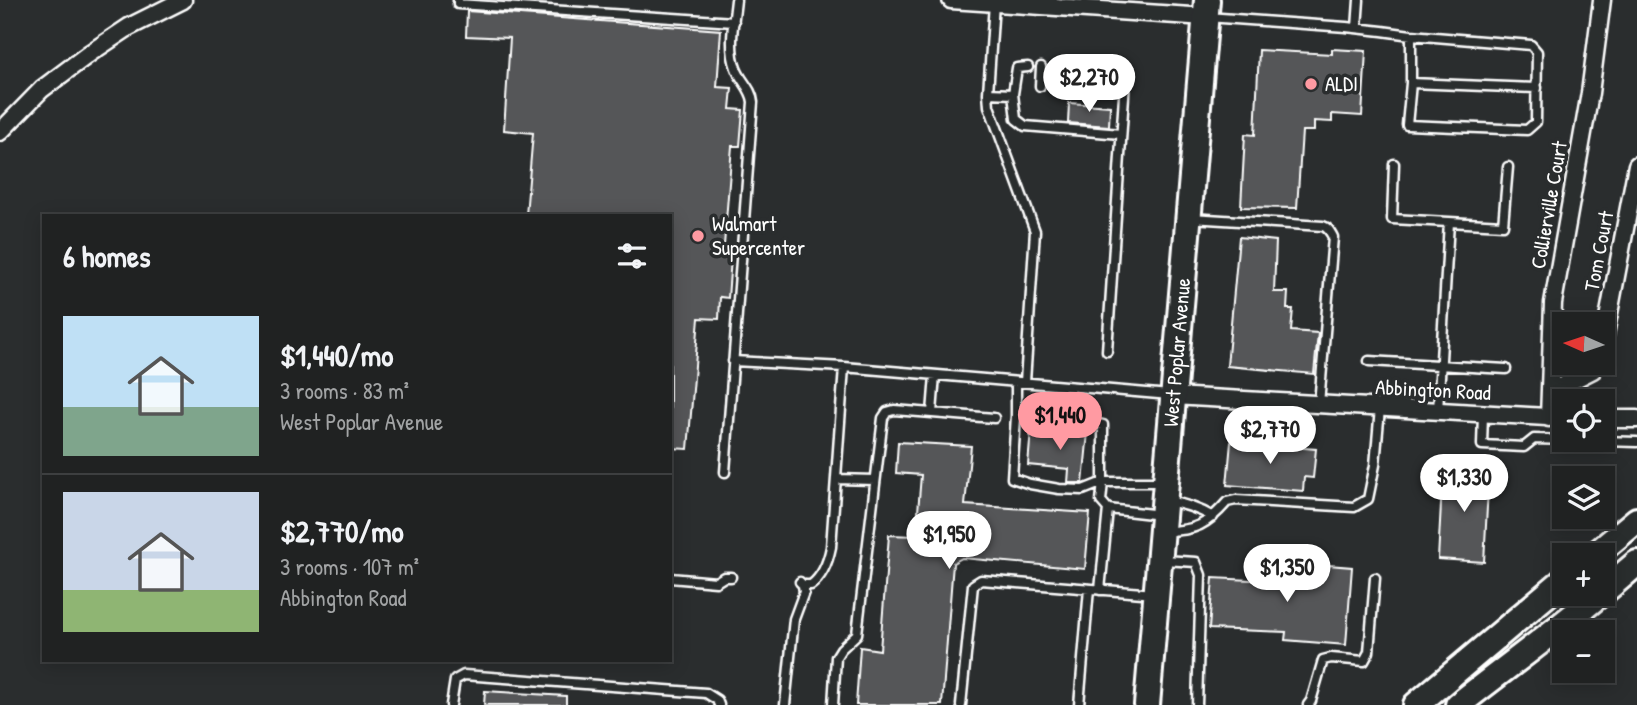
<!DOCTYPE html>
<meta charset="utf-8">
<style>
:root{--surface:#202222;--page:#2d2f2f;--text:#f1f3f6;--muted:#a2a4a5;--line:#3d3f40;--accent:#ff9aa2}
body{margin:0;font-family:"Patrick Hand",sans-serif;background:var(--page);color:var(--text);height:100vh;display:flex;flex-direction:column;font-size:26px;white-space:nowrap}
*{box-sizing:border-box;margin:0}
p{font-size:23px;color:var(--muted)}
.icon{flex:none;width:38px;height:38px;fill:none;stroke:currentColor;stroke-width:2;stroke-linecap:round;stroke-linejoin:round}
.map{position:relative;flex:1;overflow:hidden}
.panel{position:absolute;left:42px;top:214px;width:630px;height:448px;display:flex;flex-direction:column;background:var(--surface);border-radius:0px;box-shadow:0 4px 18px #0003,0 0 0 2px var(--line)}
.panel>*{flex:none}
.needle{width:46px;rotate:273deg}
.tools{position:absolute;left:1552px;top:312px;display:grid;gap:14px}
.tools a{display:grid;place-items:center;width:63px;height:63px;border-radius:0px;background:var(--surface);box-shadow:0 4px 18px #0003,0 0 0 2px var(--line);font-size:35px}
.price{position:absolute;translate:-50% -60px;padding:0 16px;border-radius:24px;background:#fff;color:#222;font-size:23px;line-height:46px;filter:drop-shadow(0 2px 4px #0008)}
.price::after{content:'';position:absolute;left:50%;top:42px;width:21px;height:16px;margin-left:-10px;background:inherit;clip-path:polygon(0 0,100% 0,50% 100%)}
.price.current{background:var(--accent);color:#111}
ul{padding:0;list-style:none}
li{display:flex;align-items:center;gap:21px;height:175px;padding:0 21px}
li+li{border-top:2px solid var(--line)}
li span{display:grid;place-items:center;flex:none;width:196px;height:140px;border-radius:0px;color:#555}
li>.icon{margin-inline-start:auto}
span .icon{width:84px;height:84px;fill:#fffc;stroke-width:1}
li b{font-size:30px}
h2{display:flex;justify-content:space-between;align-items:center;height:84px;padding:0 21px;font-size:30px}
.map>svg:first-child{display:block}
.building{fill:#555758;stroke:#fff;stroke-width:2}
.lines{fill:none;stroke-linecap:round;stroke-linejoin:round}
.lane-casing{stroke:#fff;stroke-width:13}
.street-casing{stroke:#fff;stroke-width:21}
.primary-casing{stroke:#fff;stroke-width:30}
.lane{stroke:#2a2d2e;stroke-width:8}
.street{stroke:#2a2d2e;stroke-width:16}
.primary{stroke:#2a2d2e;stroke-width:24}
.poi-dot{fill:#ff9aa2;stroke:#2a2d2e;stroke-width:2.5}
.labels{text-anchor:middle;stroke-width:7;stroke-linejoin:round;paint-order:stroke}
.poi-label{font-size:21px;fill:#fff;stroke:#2a2d2e;text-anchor:start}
.street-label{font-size:21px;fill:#fff;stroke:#2a2d2e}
</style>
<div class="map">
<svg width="1637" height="705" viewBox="0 0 1637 705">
<rect width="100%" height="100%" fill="#2a2d2e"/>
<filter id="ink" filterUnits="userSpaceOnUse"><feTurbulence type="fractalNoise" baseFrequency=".0143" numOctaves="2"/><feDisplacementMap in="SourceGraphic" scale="14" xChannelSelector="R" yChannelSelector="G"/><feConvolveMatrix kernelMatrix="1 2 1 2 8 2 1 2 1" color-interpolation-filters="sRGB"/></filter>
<g filter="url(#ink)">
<path class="building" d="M467 11 721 30 717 87 732 88 730 109 743 110 740 146H732L723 258H731L728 298 720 297 719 319 699 318 688 449 670 448V215H526L533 133 504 130 510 38 466 36Z
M1332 49 1366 51 1362 116 1332 114V122L1314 121V131H1302L1297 208 1241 207 1245 134 1255 135 1259 50 1332 54Z
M1069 103 1110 106 1109 126 1068 123Z
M1239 237 1276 241 1274 292H1288L1287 309H1293L1291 331 1318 333 1314 374 1227 366Z
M1031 430 1088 432 1083 483H1068L1069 469 1028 465Z
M898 442 971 446 965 505 1090 513 1085 569 962 558 953 563 942 705H856L860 647 880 650 889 535 916 536 921 475 896 473Z
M1231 442 1316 449 1313 478 1304 477 1303 491 1227 485Z
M1443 467 1489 470 1484 562 1438 559Z
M1291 562 1352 567 1346 645 1285 640 1286 632 1209 629 1213 578 1289 582Z
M485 691 566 696V705H484Z"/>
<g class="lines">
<g class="lane-casing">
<path id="lane" d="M458 0V4L734 22
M994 3 988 93 989 106 1035 231 1025 382
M1207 17 1346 27 1382 31 1411 35 1531 45 1537 52 1536 122 1527 130 1407 125 1411 83V35
M1357 28 1359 0
M1411 83 1537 88
M1040 86 1041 67
M988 93 1013 94 1016 119 1025 126 1121 134
M1013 94 1017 68 1028 67
M1394 164 1392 219 1449 222 1438 411
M1191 218 1323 226C1329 228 1330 232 1333 237L1319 404
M1449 222 1503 225 1508 167
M1107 351 1125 81 1124 76 1122 73 1115 72
M733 361 844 367 1170 395
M1369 361 1506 369
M1016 382V416L1081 420 1103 425V482L1101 501 1108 509 1100 590
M932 413 994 418
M1483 414 1482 445 1524 447 1534 439 1637 442
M1016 416 1012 478 1030 484 1059 489 1083 490 1103 482H1163
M725 472 753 102C752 89 740 80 736 68 728 47 734 21 736 0
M836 479 875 480
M1167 501C1185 504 1198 508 1213 517
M1108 509 1161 515
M1165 531C1195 531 1207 525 1227 502L1236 500 1354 507 1368 499 1375 465 1380 408
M1164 560 1196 562 1201 575 1197 705
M670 578 716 582 724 577H731
M803 585H811C823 576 828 562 831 547L844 367
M451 705 455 680 464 675 706 693 717 700 719 705
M785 705 794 619 804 592 803 585 800 582
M833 705 836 657 841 649 857 634 883 418 887 412 894 410 932 413 935 375
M961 705 973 585 981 580 1155 594
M1079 705 1089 589
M1308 705 1311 701 1323 660 1331 658 1364 661 1369 652 1375 578"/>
</g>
<g class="street-casing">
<path id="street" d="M951 0 1206 17
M0 132 42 89 90 53 129 27 183 0
M1603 345 1637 165
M1550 392 1593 370 1596 362
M1173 396 1564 418
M1549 418 1553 303 1590 93 1602 0
M1603 419H1637"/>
</g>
<g class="primary-casing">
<g id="primary">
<path d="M1595 555 1637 520"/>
<path d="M1603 592 1637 563"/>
<path id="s1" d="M1147 705 1207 0"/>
<path d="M1416 705 1564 580"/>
<path d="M1458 705C1506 667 1555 632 1601 593"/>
</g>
</g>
<use href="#lane" class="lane"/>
<use href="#street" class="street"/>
<use href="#primary" class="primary"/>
</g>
</g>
<g class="poi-dot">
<circle cx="1311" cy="84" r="7"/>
<circle cx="698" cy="236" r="7"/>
</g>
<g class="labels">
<g class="poi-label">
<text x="1325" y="91">ALDI</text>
<text x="712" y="231">Walmart<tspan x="712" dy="24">Supercenter</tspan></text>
</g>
<g class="street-label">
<text transform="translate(1549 205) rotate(-80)" y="7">Collierville Court</text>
<text transform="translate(1599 251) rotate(-79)" y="7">Tom Court</text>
<text dy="7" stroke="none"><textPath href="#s1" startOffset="354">West Poplar Avenue</textPath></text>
<text transform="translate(1433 390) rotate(3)" y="7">Abbington Road</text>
</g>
</g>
</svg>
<div class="tools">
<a><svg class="needle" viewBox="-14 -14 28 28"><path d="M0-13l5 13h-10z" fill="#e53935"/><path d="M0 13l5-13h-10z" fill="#a2a4a5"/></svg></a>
<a><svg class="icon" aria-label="locate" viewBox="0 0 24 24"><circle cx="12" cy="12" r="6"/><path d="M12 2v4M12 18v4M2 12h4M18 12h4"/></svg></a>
<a><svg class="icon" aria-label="layers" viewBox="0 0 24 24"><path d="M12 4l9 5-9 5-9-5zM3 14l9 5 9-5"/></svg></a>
<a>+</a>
<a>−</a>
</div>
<b class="price" style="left:1089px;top:114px">$2,270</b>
<b class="price current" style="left:1060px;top:452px">$1,440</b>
<b class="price" style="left:1270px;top:466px">$2,770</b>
<b class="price" style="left:1464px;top:514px">$1,330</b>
<b class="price" style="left:949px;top:571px">$1,950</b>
<b class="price" style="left:1287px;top:604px">$1,350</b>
<section class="panel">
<h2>6 homes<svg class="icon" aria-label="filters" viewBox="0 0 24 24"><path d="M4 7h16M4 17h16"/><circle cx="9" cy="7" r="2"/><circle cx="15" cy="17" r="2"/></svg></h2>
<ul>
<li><span style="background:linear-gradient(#bfe0f5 65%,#7fa58c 0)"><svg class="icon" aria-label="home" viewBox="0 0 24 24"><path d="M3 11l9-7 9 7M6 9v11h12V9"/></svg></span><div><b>$1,440/mo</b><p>3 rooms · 83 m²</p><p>West Poplar Avenue</p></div></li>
<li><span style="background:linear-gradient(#c9d6e8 70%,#8fb573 0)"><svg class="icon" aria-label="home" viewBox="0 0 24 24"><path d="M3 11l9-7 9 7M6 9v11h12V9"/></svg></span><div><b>$2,770/mo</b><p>3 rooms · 107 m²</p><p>Abbington Road</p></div></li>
</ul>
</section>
</div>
